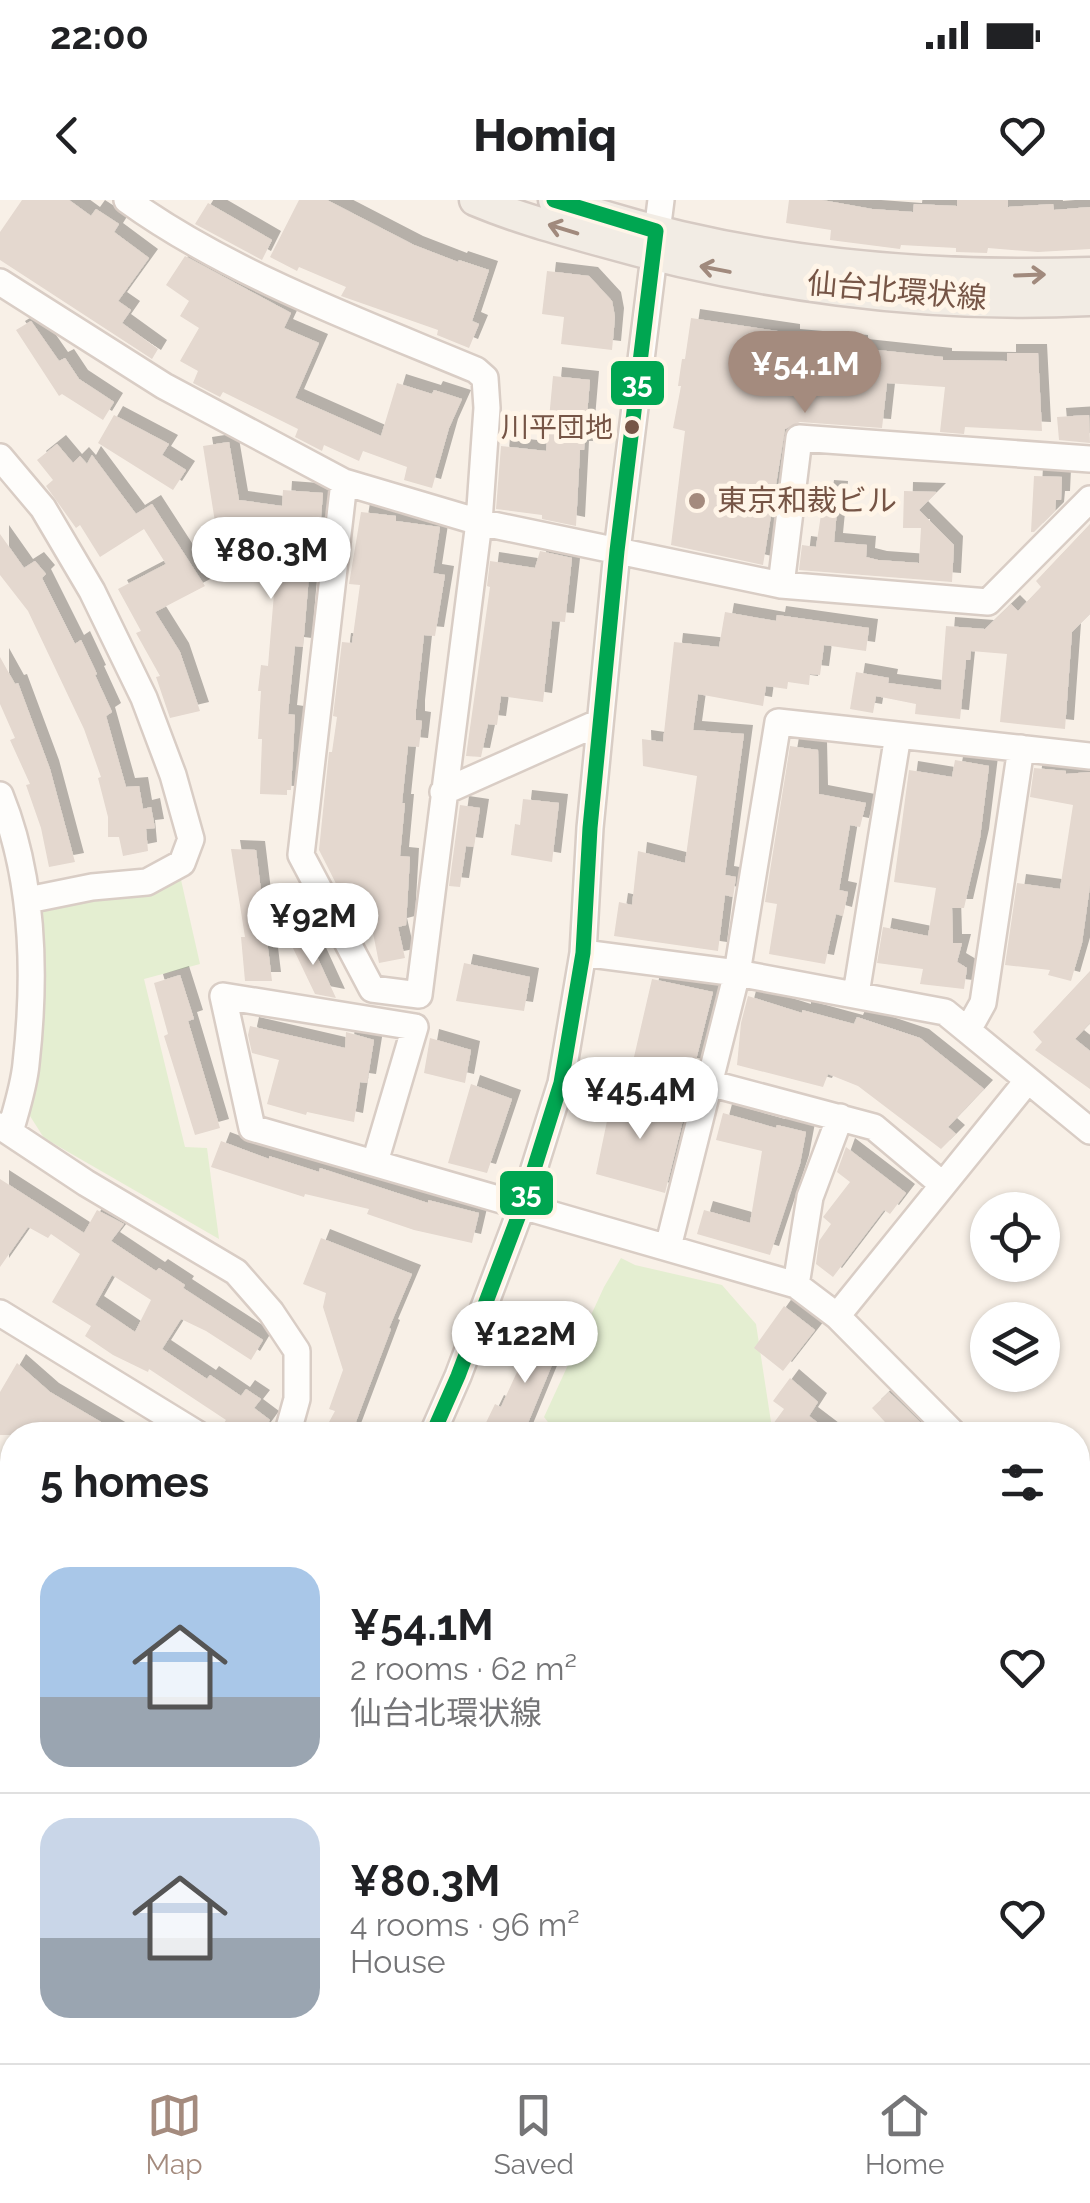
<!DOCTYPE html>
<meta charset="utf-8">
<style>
:root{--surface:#fff;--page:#f2f2f2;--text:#202124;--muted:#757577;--line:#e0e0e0;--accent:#a48b7e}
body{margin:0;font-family:Raleway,"Noto Sans JP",sans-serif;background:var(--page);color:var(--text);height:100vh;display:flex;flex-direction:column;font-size:38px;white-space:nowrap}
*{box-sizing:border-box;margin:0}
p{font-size:32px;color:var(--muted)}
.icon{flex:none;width:55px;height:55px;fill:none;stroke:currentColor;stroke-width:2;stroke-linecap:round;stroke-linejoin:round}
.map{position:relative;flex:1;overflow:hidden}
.panel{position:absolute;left:0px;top:1222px;width:1090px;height:642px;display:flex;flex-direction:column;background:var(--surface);border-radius:40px 40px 0 0;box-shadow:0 2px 8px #0004}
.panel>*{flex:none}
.tools{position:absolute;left:970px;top:992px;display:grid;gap:20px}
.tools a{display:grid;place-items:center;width:90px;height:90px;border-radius:50%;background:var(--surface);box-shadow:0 2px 8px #0004;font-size:50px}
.price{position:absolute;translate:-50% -85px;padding:0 22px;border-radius:35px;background:#fff;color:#222;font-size:32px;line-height:65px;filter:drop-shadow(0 2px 5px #0008)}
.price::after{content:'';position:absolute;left:50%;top:60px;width:30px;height:22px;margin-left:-15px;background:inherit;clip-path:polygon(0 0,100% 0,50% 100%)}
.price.selected{background:var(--accent);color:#fff}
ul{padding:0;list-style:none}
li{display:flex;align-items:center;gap:30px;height:250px;padding:0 40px}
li+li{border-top:2px solid var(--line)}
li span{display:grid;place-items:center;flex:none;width:280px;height:200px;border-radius:30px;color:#555}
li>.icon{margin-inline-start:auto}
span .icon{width:120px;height:120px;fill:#fffc;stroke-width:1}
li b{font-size:42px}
h2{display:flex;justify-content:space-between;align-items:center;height:120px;padding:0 40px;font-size:42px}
.status{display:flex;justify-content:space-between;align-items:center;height:70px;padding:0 50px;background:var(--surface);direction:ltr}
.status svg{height:28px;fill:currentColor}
header{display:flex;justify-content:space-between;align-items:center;height:130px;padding:0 40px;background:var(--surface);font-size:45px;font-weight:800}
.dock{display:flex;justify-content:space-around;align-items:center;height:140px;border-top:2px solid var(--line);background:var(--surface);font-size:28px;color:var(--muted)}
.dock a{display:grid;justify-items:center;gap:5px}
.dock .selected{color:var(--accent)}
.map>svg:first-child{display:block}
.green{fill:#e4eed1}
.building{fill:#e4d8cf;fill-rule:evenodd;filter:url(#shadow)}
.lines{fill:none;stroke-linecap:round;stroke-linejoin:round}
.minor-casing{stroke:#d9cdc5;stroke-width:30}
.major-casing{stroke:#d6cac3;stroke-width:35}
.minor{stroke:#fefdfb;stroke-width:25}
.major{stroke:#f2ece4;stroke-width:30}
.bus-1-casing{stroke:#fff5e8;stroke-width:22}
.bus-1{stroke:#00a651;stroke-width:15}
.oneway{stroke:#a18a7d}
.bus-dot{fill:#765546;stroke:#fff5e8;stroke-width:4}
.poi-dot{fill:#a48b7e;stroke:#fff5e8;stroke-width:4}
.labels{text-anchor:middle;stroke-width:10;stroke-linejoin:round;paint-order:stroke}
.bus-label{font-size:28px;fill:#765546;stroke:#fff5e8;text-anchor:end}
.street-label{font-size:30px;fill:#765546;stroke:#fff5e8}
.poi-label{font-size:30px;fill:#765546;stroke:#fff5e8;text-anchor:start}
.line-badge{stroke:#fff5e8;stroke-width:4}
.badge-label{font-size:28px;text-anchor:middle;font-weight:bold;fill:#fff}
</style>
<div class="status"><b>22:00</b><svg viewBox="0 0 49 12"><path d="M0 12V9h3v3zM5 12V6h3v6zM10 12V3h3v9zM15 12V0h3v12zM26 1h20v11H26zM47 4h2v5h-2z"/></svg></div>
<header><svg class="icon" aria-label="back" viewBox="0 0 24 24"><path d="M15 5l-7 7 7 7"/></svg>Homiq<svg class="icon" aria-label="heart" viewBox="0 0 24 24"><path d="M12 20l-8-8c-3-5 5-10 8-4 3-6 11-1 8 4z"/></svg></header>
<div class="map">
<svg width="1090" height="1863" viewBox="0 0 1090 1863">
<defs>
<filter id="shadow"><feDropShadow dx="9" dy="-9" stdDeviation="0" flood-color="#0004"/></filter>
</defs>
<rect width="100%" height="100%" fill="#f8f0e7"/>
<path class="green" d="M179 671 200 764 144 779 185 947 207 948 219 1039 44 938 30 916 38 708Z
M621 1058 635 1065 722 1085 756 1124 773 1235H558L544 1217 604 1087Z
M1078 1373 1090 1387V1477L1078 1493Z"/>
<path class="building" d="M22 0H69L91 16 96 9 119 24 114 32 149 58 118 101 131 110 122 123 158 149 152 159 0 60V32Z
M299 0H327L414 45 458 62 459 60 489 70 472 121 479 124 469 148 437 135 438 130 341 96 346 87 299 67 297 71 270 57Z
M789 0H822L872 9 913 12 914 4 957 6V0H1008V7L1053 4 1054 10 1090 7V49L1038 52 988 48 987 53 956 52V48L901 45 900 49 830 40 831 30 786 23Z
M208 3 272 40 262 60 195 24Z
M185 56 291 113 284 128 319 143 295 198 381 236 397 183 432 194 434 190 462 199 449 228 432 288 404 280 407 267 363 251 359 261 324 245 322 251 295 237 298 229 223 192 220 197 193 183 198 171 180 161 199 128 180 116 189 101 166 85Z
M547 71 589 76 612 101 615 117 612 150 561 144 564 117 542 114Z
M691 118 791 133V138L859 144V148L943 157V160L1007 161V153H1038L1042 231 965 227 964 234 940 232 945 187 887 183 882 228 800 222 785 229 763 365 671 345 685 231 673 228 681 186H678L682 159H685Z
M31 121 59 161 65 158 79 179 114 202 103 220 62 194 59 196 16 130Z
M553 176 590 180 584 250H580L576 326 542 319V315L496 309 501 246 546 251Z
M114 215 169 244 162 255 186 270 173 290 98 243Z
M1089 215 1090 243 1059 240 1057 217Z
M229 242 239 300 282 306 283 290 323 293 320 330 302 328 299 363 310 364 303 447 295 446 288 514 295 515 291 590H287V595L260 594 262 539H258L261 491H258L261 465 268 466 279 333 238 327V338L218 341 203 246Z
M57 244 73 263 80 256 87 264 92 255 136 314 152 304 205 386 155 412 180 452 200 511 170 518 156 477 160 476 136 433 141 431 118 389 166 364 144 329 100 357 80 325 76 328 46 286 53 280 37 260Z
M1034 276 1062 277 1061 300H1056L1055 311 1034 332H1031Z
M825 289 839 290 834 342 867 345 866 357 878 360 919 363 921 328H903L904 291 937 292 919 310 954 345 952 382 799 370 802 345 816 347Z
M361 312 396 316V321L440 327 433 373 445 375 435 436 424 435 416 509V520L422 521 419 547 408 546 402 603H405L400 656 410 657 406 725 398 727 405 758 379 763 373 733 362 735 319 650 329 552H332L337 517 333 516 342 442 352 443 360 385 349 384Z
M1090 324V414L1072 432 1065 529 1000 522 1007 454 971 451 970 460H966L960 519 915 514 916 504 876 496 873 513 850 509 856 472 889 478 888 483 941 490 946 426 985 429 1011 404 1018 411 1041 387 1036 381Z
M0 334 24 368 35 361 46 374 42 378 75 444 81 440 97 474 95 475 112 512 106 516 126 587 139 586 143 609 151 607 155 628 146 629 148 651 123 656 119 637H108V617L98 578 101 577 84 529 28 411 0 375Z
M540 351 572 358 565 422 552 421 543 502 501 496 497 525 488 524 481 557 466 556 490 387 487 386 490 361 535 368Z
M725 412 776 421 777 415 869 428 866 451 824 445 820 475 810 474 809 485 788 482 787 489 766 486 763 506 698 494 693 530 744 534 725 675 736 677 733 697 725 695 718 751 614 736 619 702 632 705 638 651 685 663 697 576 643 566 642 539 663 542 674 442 719 447Z
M0 457 15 484 18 483 50 569 75 662 49 667 41 628 26 585 30 584 10 540 15 538 0 504Z
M790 546 818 550 819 594 866 603 860 627 850 625 839 690 848 692 843 716 836 714 825 764 769 754 777 704 765 702Z
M955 560 989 566 980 638 964 708H952L953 743H962L957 762 967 768 964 789 920 784 923 769 877 763 883 727 928 736 936 688 894 682 909 570 952 577Z
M1034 568 1066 571V574L1090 572V686L1082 743 1071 781 1048 775 1050 770 1005 765 1017 683 1060 689 1073 605 1030 597Z
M523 599 559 603 552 662 511 655 515 624 520 625Z
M460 605 480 608 474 647 466 646 460 687 449 686Z
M231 649 256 650 272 781H245L241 737H245Z
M308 737 336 798 315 794 292 746Z
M464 763 530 777 524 811 456 801Z
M1090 771V823L1075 839 1090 851V889L1035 850 1042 842 1033 832Z
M180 775 194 819 188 821 220 928 195 935 164 836 168 834 154 783Z
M652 779 713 792 694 868 634 857Z
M748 796 802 813V810L854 824 857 817 920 838 984 889 948 927 956 934 941 949 858 886 828 874 823 887 737 865 741 823Z
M250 826 345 848 346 832 374 840 367 883 360 882 354 922 307 912 306 915 267 904 279 860 252 853 248 835Z
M430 838 471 850 465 883 424 873Z
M471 884 512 899 487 973 448 963Z
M613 892 686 908 665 993 596 974Z
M723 913 776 928 777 925 806 932 800 964 770 1055 697 1034 704 1010 750 1023 762 951 716 940Z
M221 941 269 959V956L319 972 320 968 428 1003V1000L479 1013 472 1043 414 1030 367 1014 369 1009 305 994 304 997 211 967Z
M846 947 906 993 890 1014 884 1010 833 1077 816 1064 819 1041 831 1024 823 1017 850 982 837 972Z
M0 979 84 1033 97 1010 124 1024 111 1041 156 1071 159 1068 185 1085 183 1088 263 1140 251 1160 206 1131 181 1119 162 1149 207 1179 210 1175 241 1196 246 1189 261 1199 254 1208 270 1220 259 1235H243L236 1231 232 1235H220L217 1233 226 1220 149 1169 148 1172 113 1155 85 1136 91 1126 52 1102 80 1054 51 1034 48 1038 28 1027 0 1067ZM112 1075 151 1100 135 1132 95 1105Z
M321 1038 412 1074 389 1128 391 1129 351 1235H322L335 1211 329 1209 343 1170 323 1107 326 1093 303 1084Z
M784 1106 815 1130 783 1171 754 1148Z
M538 1126 564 1136 523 1235H480L495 1204 501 1207Z
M17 1163 50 1192 123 1235H0V1192Z
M790 1178 818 1202 809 1216 834 1235H765L784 1209 773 1201Z
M889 1192 922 1224 911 1235H897L872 1208Z"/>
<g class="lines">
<g class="minor-casing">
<path id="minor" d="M127 0C228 73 361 122 476 170L485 178 487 208 479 322 419 795 372 789 301 655 344 282
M0 82 164 186 344 282 479 322 781 385 988 402 1090 299
M0 257 43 308 92 391 144 498 173 575 191 639 182 663 147 682 92 687 28 700
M781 385 799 238 1090 259
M443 592 600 522
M0 595C34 679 36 775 26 864 24 886 16 910 10 932
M583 753 737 773 945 812 1090 931
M856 794 898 535
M968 830 983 803 1021 548
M709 883 874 927 943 985
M0 926 86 983 236 1072 271 1112 297 1151V1199L287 1235
M375 962 415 827 223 796 252 928 796 1085 837 1116 955 1235
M668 1047 737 773 778 522 1090 556
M796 1085 810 997 840 917
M0 1113 199 1235
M837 1116 1028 880
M432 1235 458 1176 523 1004 561 883 583 753 590 628 617 351 661 0
M0 1293 12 1300
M1078 1360 1090 1372
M0 1474 12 1482
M1078 1520 1090 1504
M0 1657 12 1665
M1078 1787 1090 1795
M474 1852 491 1863
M945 1852 963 1863
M63 1863 69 1852
M259 1863 265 1852
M695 1863 701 1852
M835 1863 841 1852"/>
</g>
<g class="major-casing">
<path id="major" d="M475 0C513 16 552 27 591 38 751 84 924 109 1090 100
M554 0C726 61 909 79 1090 73"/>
</g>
<use href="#minor" class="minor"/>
<use href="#major" class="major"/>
<g class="bus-1-casing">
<path id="bus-1" d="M432 1235 458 1176 523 1004 561 883 583 753 590 628 617 351 656 31 554 0"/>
</g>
<use href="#bus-1" class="bus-1"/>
</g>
<defs><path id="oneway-shaft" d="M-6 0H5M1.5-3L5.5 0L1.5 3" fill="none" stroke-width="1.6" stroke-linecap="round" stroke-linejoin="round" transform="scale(2.5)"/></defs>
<g class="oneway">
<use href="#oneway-shaft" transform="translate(563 29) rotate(-163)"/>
<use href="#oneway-shaft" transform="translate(715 69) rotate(-169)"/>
<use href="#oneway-shaft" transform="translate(1030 75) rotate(-2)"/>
</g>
<circle class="bus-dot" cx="632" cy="227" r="9"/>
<circle class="poi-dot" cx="697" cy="301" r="10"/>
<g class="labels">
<g class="bus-label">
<text x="613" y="237">川平団地</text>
</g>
<g class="street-label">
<text transform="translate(897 91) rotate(5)" y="10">仙台北環状線</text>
</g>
<g class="poi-label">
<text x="717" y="311">東京和裁ビル</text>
</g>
</g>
<g class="line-badge">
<rect x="609" y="159" width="57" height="48" rx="10" fill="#00a651"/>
<rect x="498" y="969" width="57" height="48" rx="10" fill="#00a651"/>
</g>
<g class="badge-label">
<text x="637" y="193">35</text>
<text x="526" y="1003">35</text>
</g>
</svg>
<div class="tools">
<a><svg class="icon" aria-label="locate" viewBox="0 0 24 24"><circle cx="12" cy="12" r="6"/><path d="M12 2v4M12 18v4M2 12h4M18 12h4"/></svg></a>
<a><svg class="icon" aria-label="layers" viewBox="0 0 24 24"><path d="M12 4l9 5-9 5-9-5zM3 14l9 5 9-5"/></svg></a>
</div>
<b class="price selected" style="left:805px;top:216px">¥54.1M</b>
<b class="price" style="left:271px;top:402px">¥80.3M</b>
<b class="price" style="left:313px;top:768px">¥92M</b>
<b class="price" style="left:640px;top:942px">¥45.4M</b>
<b class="price" style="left:525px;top:1186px">¥122M</b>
<section class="panel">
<h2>5 homes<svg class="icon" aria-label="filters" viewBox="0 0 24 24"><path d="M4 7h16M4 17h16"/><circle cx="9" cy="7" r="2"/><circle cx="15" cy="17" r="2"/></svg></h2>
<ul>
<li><span style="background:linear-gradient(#a9c7e8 65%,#9aa5b1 0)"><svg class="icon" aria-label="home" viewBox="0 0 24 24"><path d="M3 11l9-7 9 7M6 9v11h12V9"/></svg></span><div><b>¥54.1M</b><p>2 rooms · 62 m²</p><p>仙台北環状線</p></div><svg class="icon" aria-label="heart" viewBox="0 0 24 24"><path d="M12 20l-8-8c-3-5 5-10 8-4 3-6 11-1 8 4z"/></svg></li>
<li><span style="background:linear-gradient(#c9d6e8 60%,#9aa5b1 0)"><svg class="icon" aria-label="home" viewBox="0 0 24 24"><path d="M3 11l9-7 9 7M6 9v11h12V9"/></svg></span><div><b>¥80.3M</b><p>4 rooms · 96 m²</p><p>House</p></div><svg class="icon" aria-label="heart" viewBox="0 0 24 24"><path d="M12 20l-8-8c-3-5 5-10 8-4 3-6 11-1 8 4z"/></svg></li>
</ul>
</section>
</div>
<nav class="dock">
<a class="selected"><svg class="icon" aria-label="map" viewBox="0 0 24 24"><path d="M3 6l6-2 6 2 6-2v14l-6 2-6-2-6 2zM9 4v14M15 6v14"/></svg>Map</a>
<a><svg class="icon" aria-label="saved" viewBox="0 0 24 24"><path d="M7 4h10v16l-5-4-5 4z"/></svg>Saved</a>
<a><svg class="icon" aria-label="home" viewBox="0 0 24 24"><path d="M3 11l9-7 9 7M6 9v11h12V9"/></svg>Home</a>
</nav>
